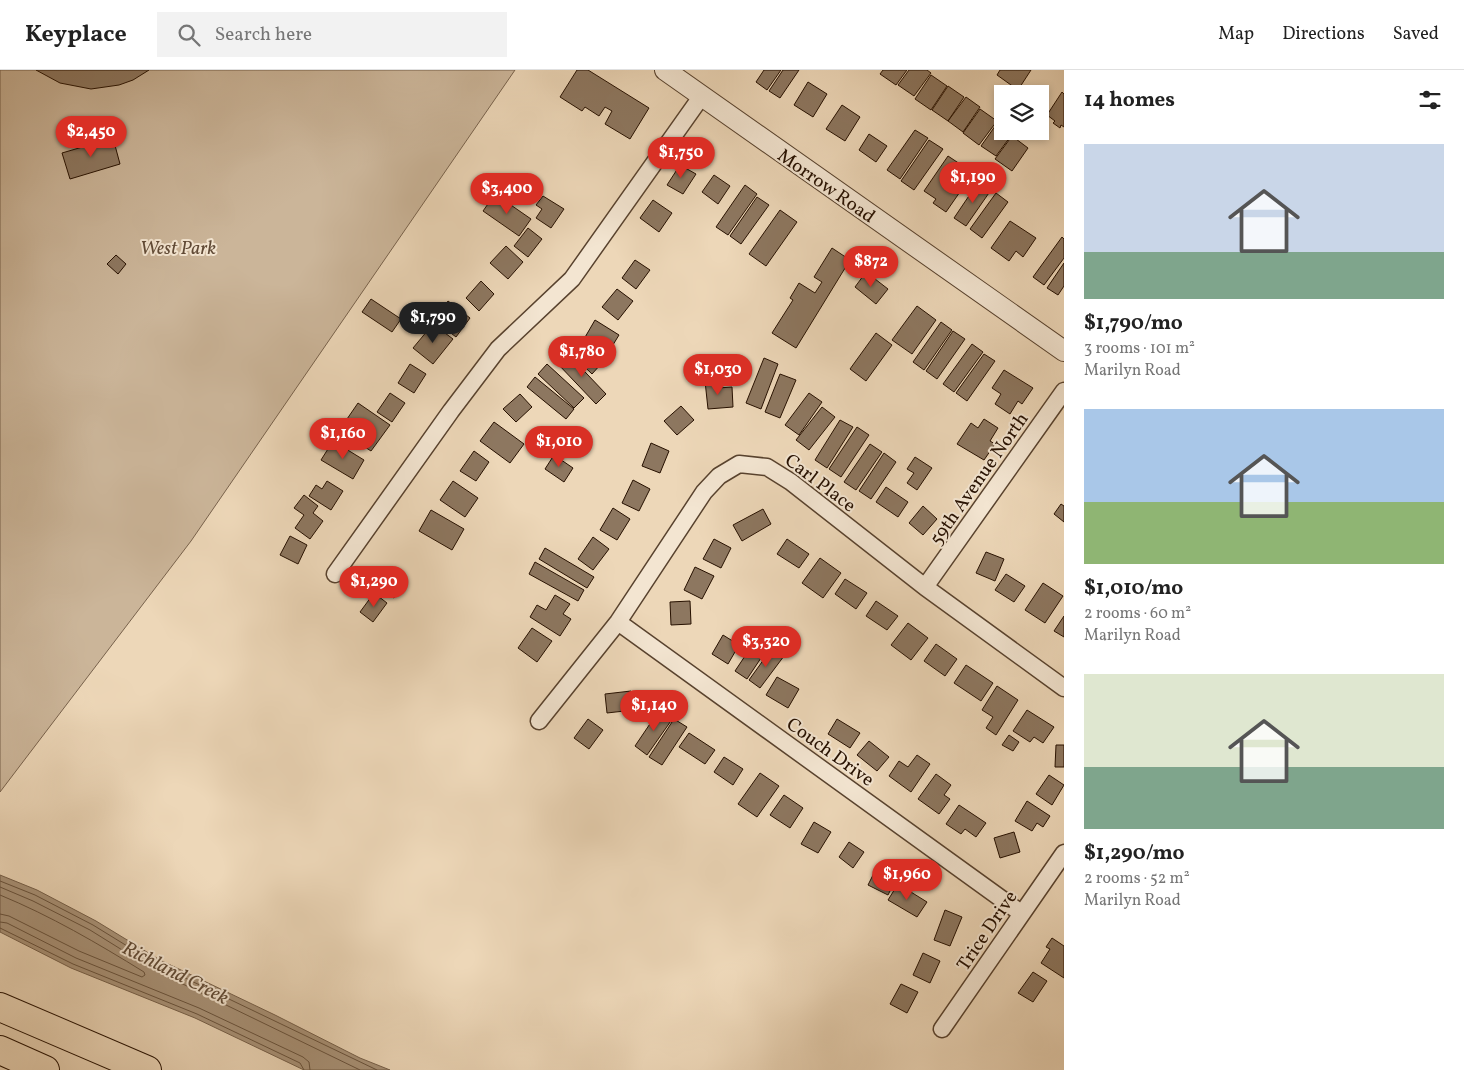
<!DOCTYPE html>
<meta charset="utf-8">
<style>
:root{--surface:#fff;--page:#f2f2f2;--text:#222;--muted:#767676;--line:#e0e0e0;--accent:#d93025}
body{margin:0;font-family:Vollkorn,serif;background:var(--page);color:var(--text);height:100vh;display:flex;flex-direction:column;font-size:19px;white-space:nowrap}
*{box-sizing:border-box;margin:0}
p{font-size:16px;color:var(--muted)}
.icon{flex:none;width:28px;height:28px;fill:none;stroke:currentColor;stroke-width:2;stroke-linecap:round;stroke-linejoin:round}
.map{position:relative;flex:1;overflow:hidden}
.side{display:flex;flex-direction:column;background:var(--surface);width:400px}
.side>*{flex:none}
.buttons{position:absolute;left:994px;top:15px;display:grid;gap:10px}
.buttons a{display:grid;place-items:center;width:55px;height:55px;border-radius:0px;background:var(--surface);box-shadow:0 2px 8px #0003;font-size:25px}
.price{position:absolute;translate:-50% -42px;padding:0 11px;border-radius:18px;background:var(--accent);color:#fff;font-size:16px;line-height:32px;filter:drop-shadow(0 1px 2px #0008)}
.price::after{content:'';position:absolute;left:50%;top:30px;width:15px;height:11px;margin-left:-8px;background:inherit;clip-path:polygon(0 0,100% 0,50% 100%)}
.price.current{background:#222;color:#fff}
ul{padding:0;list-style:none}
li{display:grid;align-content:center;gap:10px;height:265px;padding:0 20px}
li span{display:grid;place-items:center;height:155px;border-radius:0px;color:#555}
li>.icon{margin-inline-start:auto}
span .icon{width:90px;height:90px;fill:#fffc;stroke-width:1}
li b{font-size:21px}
h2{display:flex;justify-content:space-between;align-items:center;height:60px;padding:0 20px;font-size:21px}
header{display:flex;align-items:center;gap:30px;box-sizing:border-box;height:70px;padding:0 25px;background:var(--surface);border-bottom:1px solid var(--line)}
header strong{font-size:24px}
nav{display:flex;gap:28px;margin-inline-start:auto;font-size:18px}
.search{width:350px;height:45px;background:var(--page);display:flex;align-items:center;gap:12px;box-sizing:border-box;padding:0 18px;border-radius:0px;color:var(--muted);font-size:19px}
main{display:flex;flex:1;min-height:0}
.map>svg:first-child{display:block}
.green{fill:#cbb599;stroke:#78624c}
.water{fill:#a99379;stroke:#755f49}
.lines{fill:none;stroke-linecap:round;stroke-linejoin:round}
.shore{stroke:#68523c;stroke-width:1}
.building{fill:#8d7760;stroke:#261000}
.minor-casing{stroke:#58422e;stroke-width:19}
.tertiary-casing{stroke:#58422e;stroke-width:22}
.motorway-casing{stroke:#261000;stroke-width:30}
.minor{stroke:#f3e5d1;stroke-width:16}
.tertiary{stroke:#f3e5d1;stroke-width:20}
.motorway{stroke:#edd7b8;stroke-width:28}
.labels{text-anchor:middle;stroke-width:4;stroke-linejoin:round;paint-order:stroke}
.street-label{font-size:19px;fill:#261000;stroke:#f3e5d1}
.park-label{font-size:19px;font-style:italic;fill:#604a36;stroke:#f3e5d1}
.water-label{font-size:20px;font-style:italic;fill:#614b36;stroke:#f3e5d1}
</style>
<header>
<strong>Keyplace</strong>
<div class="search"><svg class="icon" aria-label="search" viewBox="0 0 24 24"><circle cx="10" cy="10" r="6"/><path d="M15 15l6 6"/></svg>Search here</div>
<nav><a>Map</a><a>Directions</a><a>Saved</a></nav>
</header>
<main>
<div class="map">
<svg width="1064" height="1000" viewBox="0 0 1064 1000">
<rect width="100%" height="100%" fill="#edd7b8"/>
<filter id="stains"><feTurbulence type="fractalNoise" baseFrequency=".004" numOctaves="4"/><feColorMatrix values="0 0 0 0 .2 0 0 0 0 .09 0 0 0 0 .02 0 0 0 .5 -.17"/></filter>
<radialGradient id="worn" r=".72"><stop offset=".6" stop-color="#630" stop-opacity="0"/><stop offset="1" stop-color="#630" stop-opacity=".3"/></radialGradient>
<path class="green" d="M0 0H515L191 471 0 722Z"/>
<path class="water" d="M0 805 37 820 96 851 160 890 275 945 360 988 390 1000H304L195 948 71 898 0 862Z"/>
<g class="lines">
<path class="shore" d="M0 811 35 825 93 855 158 895 377 1000
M0 817 33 831 90 860 156 901 360 1000
M0 825C51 846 97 873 144 902L145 905 142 907 79 881 9 846 0 844
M0 852 7 853 76 888 199 938 303 987 309 992 310 1000
M0 858 73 894 197 944 300 993 304 1000"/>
</g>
<path class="building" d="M36 0H149L133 10 119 15 91 19 60 13Z
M577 0H588L649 38 630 69 605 54 612 41 605 37 599 46 585 37 582 41 560 27Z
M764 0H781L767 20 756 12Z
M783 0H799L780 28 769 21Z
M883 0H907L896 15 880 4Z
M909 0H927L931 3 914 26 898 15Z
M1000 0H1031L1018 20 997 5Z
M931 5 947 16 931 40 915 29Z
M808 12 827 24 813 47 794 35Z
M948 16 964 27 948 51 932 40Z
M1062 22 1064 24V57L1061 55 1060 58 1053 53 1055 51 1047 45Z
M966 27 980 37 963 62 948 51Z
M842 35 860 47 845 71 826 59Z
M980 39 997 51 979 75 963 63Z
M998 52 1002 56V61L1013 63 996 86 981 76Z
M915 60 928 68 900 109 887 100Z
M869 64 887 76 876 92 859 80Z
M1012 66 1028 78 1012 101 995 89Z
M113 68 120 94 70 109 62 83Z
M929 70 943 79 914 120 901 111Z
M948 86 963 96 960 99 971 106 946 142 933 133 936 129 924 121Z
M680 95 696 104 683 124 667 115Z
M714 105 730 116 718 134 702 122Z
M979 111 991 120 966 156 954 148Z
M745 115 757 124 728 165 716 157Z
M996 123 1008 132 982 168 970 159Z
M495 124 531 149 519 166 483 141Z
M543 126 564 139 551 158 536 148 542 139 536 135Z
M757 127 769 135 741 174 730 166Z
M653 130 672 143 659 162 640 148Z
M780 140 797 152 766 196 749 184Z
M1010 151 1036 168 1023 187 1016 181 1009 191 991 178Z
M528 158 542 169 528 187 514 176Z
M1062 167 1064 169V188L1044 215 1033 207Z
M506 176 523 192 508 209 490 193Z
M832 178 850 190 796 278 772 263 793 230 790 228 799 213 815 223 822 212 814 207Z
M116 185 126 194 118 204 107 194Z
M635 190 650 200 636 219 622 208Z
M1064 193V216L1058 225 1047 218Z
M866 202 888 219 876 234 855 217Z
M481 211 494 224 479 241 466 228Z
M617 219 633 231 618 250 602 237Z
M371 229 401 249 392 262 362 242Z
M448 231 470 248 456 267 434 250Z
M917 236 936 250 912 284 892 270Z
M595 250 619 265 608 283 584 269Z
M941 252 952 260 924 300 913 292Z
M433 254 453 269 433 294 413 278Z
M953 261 965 269 937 309 926 301Z
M876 263 892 275 866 311 850 299Z
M574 269 601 294 592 304 565 278Z
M972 274 983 282 954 322 943 314Z
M567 283 606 324 596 334 557 293Z
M984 284 995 291 967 331 956 323Z
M764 288 778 294 761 339 746 333Z
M410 294 426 304 414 323 398 313Z
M547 294 584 328 574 338 538 304Z
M1004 300 1033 318 1022 334 1018 331 1010 344 995 334 1001 324 992 318Z
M780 304 796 310 780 348 765 342Z
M535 307 574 339 566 349 527 317Z
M718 310V318L732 317 733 337 708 339 705 311Z
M390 323 405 333 392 352 377 342Z
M809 323 822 332 799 365 785 355Z
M520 324 532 337 516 352 503 339Z
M358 333 390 355 371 381 357 372 364 361 347 349Z
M681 336 694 350 677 365 664 351Z
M822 337 835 347 809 380 796 370Z
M984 349 998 358 990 371 995 374 984 390 957 374 971 353 978 358Z
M840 350 853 357 827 398 815 390Z
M494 352 524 374 510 393 480 371Z
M857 357 869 365 841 407 829 399Z
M333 371 364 390 353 409 321 390Z
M651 373 669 381 660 403 642 396Z
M870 374 882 382 856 420 844 412Z
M474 381 489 392 476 411 460 401Z
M884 383 896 392 871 429 859 421Z
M554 385 573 398 564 412 545 399Z
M915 387 932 398 917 420 907 413 914 403 907 399Z
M633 410 650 419 639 441 622 433Z
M327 411 343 421 331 440 309 426 316 415 322 419Z
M453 411 478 428 465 447 440 430Z
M886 417 908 432 898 447 876 432Z
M304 425 318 436 313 443 323 451 310 469 295 458 304 445 294 438Z
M1061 434 1064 436V452L1054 444Z
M923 436 937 449 923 465 909 453Z
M613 438 630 449 617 470 600 460Z
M763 439 771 454 742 471 733 455Z
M431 440 464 459 452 480 419 461Z
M290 466 307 475 298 494 280 485Z
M593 467 609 479 593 500 578 489Z
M714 469 731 478 721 498 703 489Z
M787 469 809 484 799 498 777 484Z
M545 478 594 507 587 518 539 489Z
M986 482 1004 489 995 511 976 503Z
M820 488 841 503 823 528 802 513Z
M535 492 584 520 578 531 529 504Z
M695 497 714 506 702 529 684 520Z
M391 498 407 508 394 528 378 518Z
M1006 504 1025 516 1014 532 995 520Z
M845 509 867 523 856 539 835 524Z
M1043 513 1063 526 1045 553 1025 540Z
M374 523 387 533 373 552 360 542Z
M555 525 570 534 563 544 571 549 560 566 530 547 537 535 546 540Z
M690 531 691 554 671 555 670 532Z
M876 531 898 546 887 560 866 546Z
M1064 546V567L1054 561Z
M908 553 928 568 911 590 891 575Z
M532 558 552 571 537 592 518 578Z
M723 565 739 575 728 594 712 584Z
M757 568 769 576 747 609 735 601Z
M936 574 957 589 945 606 924 591Z
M772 578 784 586 760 618 749 610Z
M966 595 993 613 981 631 954 613Z
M777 607 799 619 788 638 766 625Z
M997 616 1018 630 996 665 986 658 993 647 982 640Z
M631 621 633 640 607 643 605 624Z
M660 639 673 648 647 685 635 676Z
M1027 640 1054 657 1043 673 1034 667 1030 672 1013 661Z
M588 649 603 660 589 679 574 668Z
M674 649 687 657 662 695 649 687Z
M837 649 860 663 850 678 828 664Z
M689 663 715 680 705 694 679 677Z
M1009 665 1019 672 1013 681 1002 675Z
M869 671 889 687 877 701 857 685Z
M1056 675H1064V697H1055Z
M917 685 930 694 911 722 889 706 899 691 908 697Z
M724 687 743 699 733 715 714 702Z
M760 703 779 716 757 747 738 734Z
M936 704 951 715 944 725 950 729 939 744 918 729Z
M1049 705 1064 715 1052 735 1036 724Z
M784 725 803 738 790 758 770 745Z
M1027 731 1050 746 1043 757 1037 753 1032 761 1015 751Z
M959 735 986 753 976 767 965 759 961 764 946 754Z
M814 752 831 762 818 783 801 774Z
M1014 762 1020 782 1000 788 994 768Z
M849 772 864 782 853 798 839 787Z
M876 799 896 809 888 825 868 815Z
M898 814 927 832 917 847 888 830Z
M945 840 962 847 950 876 934 870Z
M1052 868 1064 876V908L1041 893 1050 879 1046 877Z
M923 883 940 891 930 913 913 905Z
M1033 902 1047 911 1033 932 1018 923Z
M901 914 918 922 907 943 890 934Z"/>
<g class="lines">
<g class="minor-casing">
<path id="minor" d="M335 504 451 341 498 279 572 209 701 27
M925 517 1064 321
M618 552 1021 843
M539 651 618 552 704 422 719 406 739 394 767 397 791 412 925 517 1064 618
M942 959 1064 783"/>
</g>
<g class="tertiary-casing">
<path id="tertiary" d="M665 0 1064 281"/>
</g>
<g class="motorway-casing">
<path id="motorway" d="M0 937 147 1000
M0 980 45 1000"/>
</g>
<use href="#minor" class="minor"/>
<use href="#tertiary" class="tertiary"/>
<use href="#motorway" class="motorway"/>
</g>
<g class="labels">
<g class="street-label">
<text transform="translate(827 115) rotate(35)" y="7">Morrow Road</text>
<text transform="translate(978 408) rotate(-55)" y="7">59th Avenue North</text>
<text transform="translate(821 412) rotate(37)" y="7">Carl Place</text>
<text transform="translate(831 681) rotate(36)" y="7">Couch Drive</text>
<text transform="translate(986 860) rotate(-56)" y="7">Trice Drive</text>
</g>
<g class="park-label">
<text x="178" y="184">West Park</text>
</g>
<g class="water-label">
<text transform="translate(176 902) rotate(27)" y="7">Richland Creek</text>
</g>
</g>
<rect width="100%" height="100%" filter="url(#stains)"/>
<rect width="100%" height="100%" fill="url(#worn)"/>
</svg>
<div class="buttons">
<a><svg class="icon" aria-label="layers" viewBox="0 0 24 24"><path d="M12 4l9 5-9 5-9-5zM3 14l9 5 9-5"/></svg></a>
</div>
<b class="price" style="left:91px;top:88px">$2,450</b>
<b class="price" style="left:681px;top:109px">$1,750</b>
<b class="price" style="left:973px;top:134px">$1,190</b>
<b class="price" style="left:507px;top:145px">$3,400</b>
<b class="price" style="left:871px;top:218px">$872</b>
<b class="price current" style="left:433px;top:274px">$1,790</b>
<b class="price" style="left:582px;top:308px">$1,780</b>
<b class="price" style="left:718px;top:326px">$1,030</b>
<b class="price" style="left:343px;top:390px">$1,160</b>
<b class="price" style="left:559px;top:398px">$1,010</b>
<b class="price" style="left:374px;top:538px">$1,290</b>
<b class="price" style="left:766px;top:598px">$3,320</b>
<b class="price" style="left:654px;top:662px">$1,140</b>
<b class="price" style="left:907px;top:831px">$1,960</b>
</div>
<section class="side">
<h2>14 homes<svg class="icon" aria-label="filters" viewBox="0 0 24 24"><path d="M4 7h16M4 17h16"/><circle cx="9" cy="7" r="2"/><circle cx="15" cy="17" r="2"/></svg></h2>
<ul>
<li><span style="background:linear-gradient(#c9d6e8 70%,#7fa58c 0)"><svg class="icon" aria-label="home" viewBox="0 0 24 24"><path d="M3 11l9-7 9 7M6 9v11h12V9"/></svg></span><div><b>$1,790/mo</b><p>3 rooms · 101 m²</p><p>Marilyn Road</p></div></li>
<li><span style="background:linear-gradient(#a9c7e8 60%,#8fb573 0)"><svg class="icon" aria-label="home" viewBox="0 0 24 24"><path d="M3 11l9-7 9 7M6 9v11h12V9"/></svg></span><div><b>$1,010/mo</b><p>2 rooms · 60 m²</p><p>Marilyn Road</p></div></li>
<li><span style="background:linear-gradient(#dfe7d0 60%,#7fa58c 0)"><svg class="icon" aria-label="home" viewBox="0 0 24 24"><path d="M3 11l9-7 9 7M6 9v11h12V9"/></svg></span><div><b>$1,290/mo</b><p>2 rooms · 52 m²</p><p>Marilyn Road</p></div></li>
</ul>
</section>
</main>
